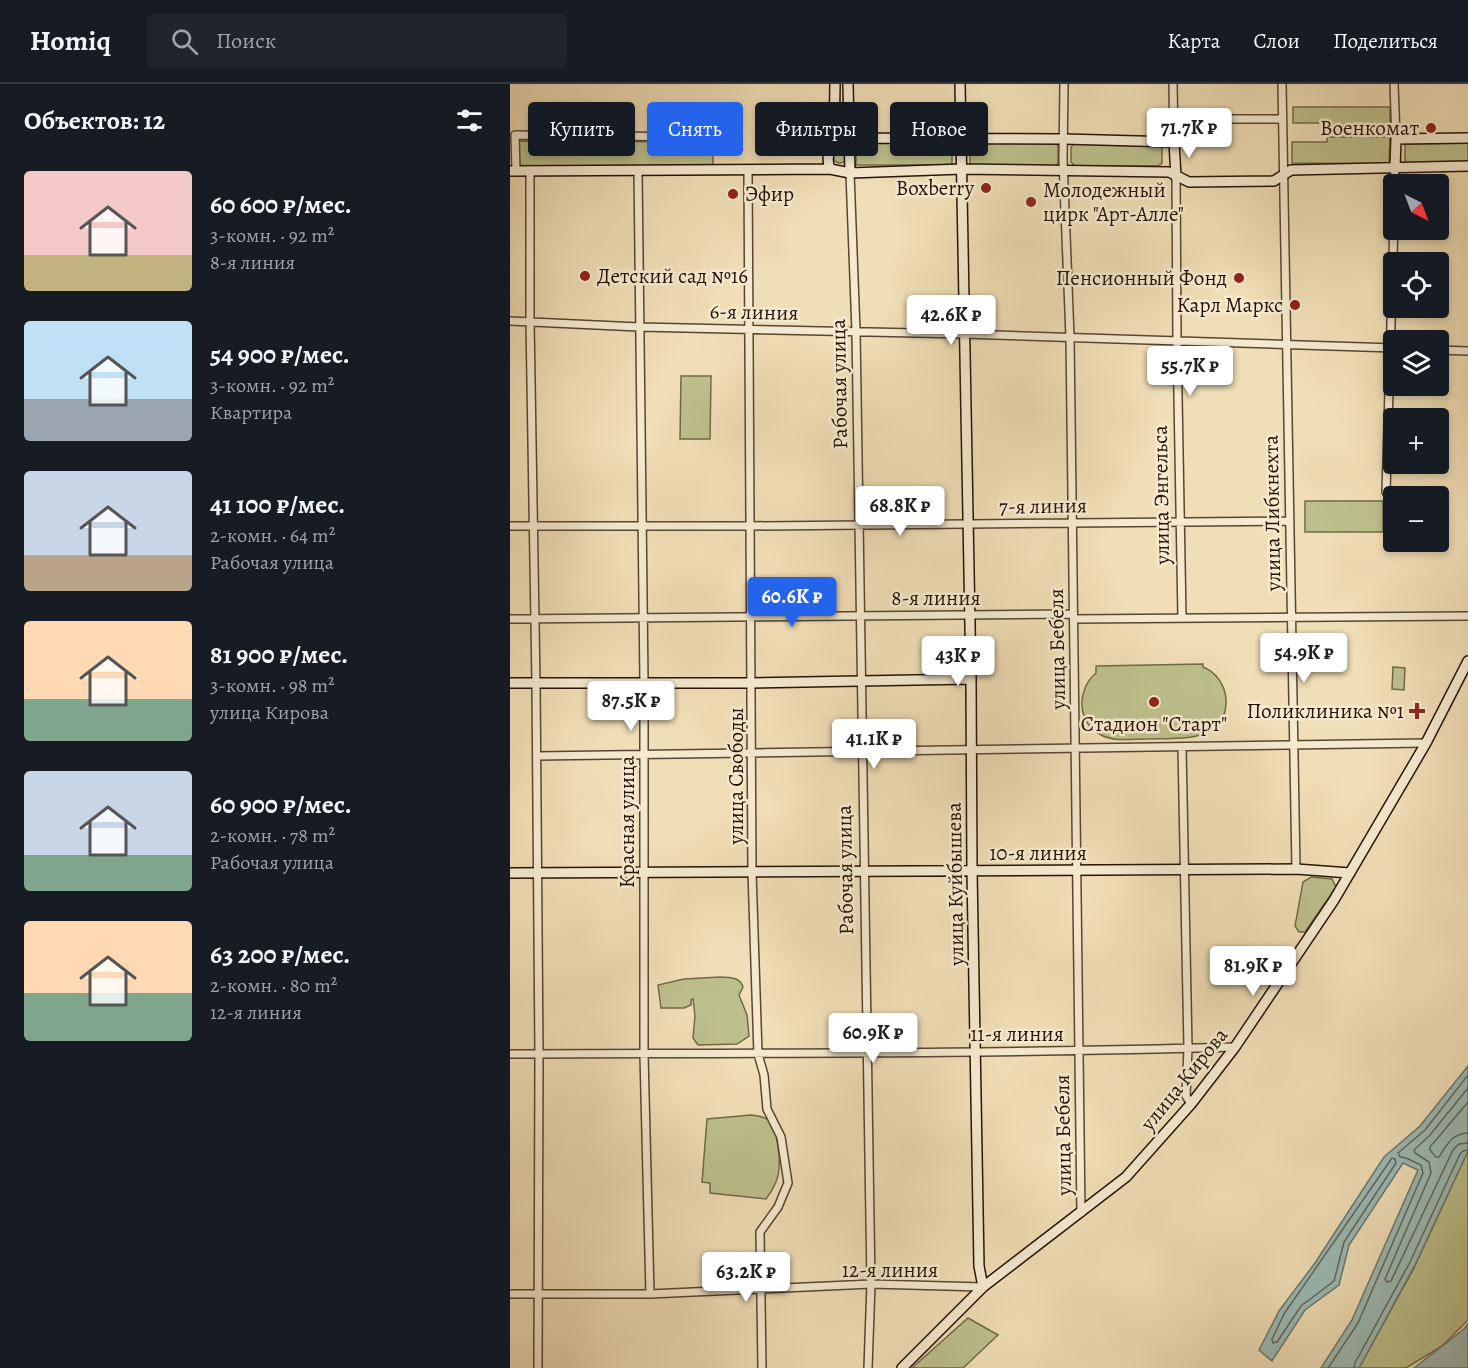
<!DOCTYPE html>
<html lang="ru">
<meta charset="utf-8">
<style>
:root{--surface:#171b24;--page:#20242c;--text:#f1f3f6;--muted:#9ea1a6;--line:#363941;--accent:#2563eb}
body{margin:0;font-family:Alegreya,serif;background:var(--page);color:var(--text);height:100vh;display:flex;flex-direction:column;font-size:22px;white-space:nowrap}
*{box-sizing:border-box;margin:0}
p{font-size:20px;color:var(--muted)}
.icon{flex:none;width:33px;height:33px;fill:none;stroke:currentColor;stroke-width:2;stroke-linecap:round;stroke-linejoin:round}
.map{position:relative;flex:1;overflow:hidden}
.details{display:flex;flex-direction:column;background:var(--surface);width:510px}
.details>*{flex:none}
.hud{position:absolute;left:18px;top:18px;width:570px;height:54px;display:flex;gap:12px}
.needle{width:39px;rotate:138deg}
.controls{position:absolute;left:873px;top:90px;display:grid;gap:12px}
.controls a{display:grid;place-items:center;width:66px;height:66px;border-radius:6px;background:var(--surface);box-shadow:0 3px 9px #0003;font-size:30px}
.price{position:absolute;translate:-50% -51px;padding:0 14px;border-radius:6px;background:#fff;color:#222;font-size:20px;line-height:39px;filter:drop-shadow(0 2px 3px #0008)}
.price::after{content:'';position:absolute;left:50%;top:36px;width:18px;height:14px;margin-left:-9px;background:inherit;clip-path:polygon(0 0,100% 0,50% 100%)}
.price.current{background:var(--accent);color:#fff}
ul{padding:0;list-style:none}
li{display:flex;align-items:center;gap:18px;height:150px;padding:0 24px}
li span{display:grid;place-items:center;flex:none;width:168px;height:120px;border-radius:6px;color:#555}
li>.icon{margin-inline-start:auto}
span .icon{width:72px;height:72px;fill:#fffc;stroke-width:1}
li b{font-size:26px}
h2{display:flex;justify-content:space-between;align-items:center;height:72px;padding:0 24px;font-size:26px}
.tag{padding:0 21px;border-radius:6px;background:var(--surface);box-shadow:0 3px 9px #0003;font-size:21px;line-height:54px}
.tag.current{background:var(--accent);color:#fff}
header{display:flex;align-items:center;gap:36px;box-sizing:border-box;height:84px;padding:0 30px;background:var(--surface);border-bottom:2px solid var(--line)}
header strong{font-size:28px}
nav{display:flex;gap:33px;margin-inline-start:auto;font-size:21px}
.search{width:420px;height:54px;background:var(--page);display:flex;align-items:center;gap:15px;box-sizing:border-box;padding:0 21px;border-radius:6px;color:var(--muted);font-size:22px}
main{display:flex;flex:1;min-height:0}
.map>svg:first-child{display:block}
.green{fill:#bdc08c;stroke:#716a48;stroke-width:1.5}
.water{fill:#9cbbb5;stroke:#6c786f;stroke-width:1.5}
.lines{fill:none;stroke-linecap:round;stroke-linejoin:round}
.shore{stroke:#60675d;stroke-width:1.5}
.street-casing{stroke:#584631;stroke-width:10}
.secondary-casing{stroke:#251305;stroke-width:12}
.street{stroke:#f5ead0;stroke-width:7}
.secondary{stroke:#f5ead0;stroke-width:9}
.poi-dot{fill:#8f2418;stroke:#f5ead0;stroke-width:2}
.labels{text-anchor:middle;stroke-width:5;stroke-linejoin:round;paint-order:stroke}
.poi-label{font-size:21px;fill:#251305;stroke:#f5ead0;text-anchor:end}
.street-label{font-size:21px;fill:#251305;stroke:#f5ead0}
</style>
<header>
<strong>Homiq</strong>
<div class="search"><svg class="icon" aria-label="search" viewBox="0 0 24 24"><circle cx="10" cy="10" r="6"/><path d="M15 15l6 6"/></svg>Поиск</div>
<nav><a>Карта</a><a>Слои</a><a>Поделиться</a></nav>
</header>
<main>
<section class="details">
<h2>Объектов: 12<svg class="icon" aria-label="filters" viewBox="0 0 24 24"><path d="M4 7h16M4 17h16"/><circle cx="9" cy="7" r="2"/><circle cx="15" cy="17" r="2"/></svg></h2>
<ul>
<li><span style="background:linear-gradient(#f6c9c9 70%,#c2b280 0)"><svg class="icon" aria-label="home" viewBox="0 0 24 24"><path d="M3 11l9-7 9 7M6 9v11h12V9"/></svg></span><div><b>60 600 ₽/мес.</b><p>3-комн. · 92 m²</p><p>8-я линия</p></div></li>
<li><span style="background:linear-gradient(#bfe0f5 65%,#9aa5b1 0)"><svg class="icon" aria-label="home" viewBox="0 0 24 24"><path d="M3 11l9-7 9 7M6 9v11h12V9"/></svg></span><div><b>54 900 ₽/мес.</b><p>3-комн. · 92 m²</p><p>Квартира</p></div></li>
<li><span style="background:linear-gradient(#c9d6e8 70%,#b9a48a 0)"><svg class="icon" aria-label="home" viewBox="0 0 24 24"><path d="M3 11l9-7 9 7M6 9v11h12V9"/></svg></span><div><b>41 100 ₽/мес.</b><p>2-комн. · 64 m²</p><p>Рабочая улица</p></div></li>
<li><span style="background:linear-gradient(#ffd9b3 65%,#7fa58c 0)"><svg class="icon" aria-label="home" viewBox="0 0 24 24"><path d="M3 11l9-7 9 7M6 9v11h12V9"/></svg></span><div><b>81 900 ₽/мес.</b><p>3-комн. · 98 m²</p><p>улица Кирова</p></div></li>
<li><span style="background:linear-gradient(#c9d6e8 70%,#7fa58c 0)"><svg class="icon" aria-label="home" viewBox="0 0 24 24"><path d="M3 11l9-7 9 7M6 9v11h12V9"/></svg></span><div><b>60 900 ₽/мес.</b><p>2-комн. · 78 m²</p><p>Рабочая улица</p></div></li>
<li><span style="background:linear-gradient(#ffd9b3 60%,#7fa58c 0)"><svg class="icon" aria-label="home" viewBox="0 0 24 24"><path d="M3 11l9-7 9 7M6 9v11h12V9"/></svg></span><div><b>63 200 ₽/мес.</b><p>2-комн. · 80 m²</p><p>12-я линия</p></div></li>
</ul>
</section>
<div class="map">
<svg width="958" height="1284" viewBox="0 0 958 1284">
<rect width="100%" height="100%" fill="#f0deb6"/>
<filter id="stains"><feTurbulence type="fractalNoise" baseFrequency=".00333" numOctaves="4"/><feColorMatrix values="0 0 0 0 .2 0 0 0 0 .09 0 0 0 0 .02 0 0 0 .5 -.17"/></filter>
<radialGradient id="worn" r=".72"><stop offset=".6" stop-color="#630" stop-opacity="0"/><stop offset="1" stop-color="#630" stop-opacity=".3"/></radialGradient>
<path class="green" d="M783 23H880V46L817 45V39H783Z
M817 53H880L879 80 782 79V58H817Z
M9 57 203 58V84L12 83 9 79Z
M346 57H442V81H346Z
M545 58 548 62V79L545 83H460V59Z
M565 59H649L652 63V79L648 82H565L561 78V63Z
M958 59V79L895 80V60Z
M323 72a7 7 0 1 1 14 0a7 7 0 1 1-14 0Z
M171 292H201L200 355H170Z
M795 417H873V448H795Z
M693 580V583C706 588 715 601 716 615 718 660 667 654 637 655 622 655 605 658 591 651 567 639 566 606 586 589V582Z
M883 583 895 584 894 606 882 605Z
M801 793 822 795 826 803 795 848H789L785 842 793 798Z
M211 893C221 894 230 893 233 903L229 911 237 931 239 952 227 960 188 961 183 954 185 932 183 915 181 916V921L174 924H151L148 901 174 895Z
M241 1031C247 1032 255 1032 260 1037 267 1044 270 1074 269 1084 269 1095 262 1107 256 1115L200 1109V1099L192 1098 197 1035Z
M958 1067V1236L932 1262 896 1284H849L904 1184Z
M458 1234 488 1251 453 1284H402Z"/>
<path class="water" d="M958 982V1067L905 1181 849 1284H811L842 1236 908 1086 893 1079 839 1161 829 1201 795 1226 762 1277 749 1266 769 1227 805 1179 874 1073 910 1042Z
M958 1240V1284H904L954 1245Z"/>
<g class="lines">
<path class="shore" d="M958 1004 920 1051 904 1066 905 1069 919 1078 921 1089 875 1195 877 1198 881 1197 943 1066 949 1060 958 1059
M958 1018 920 1063V1066L926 1073H929C937 1061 941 1050 958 1049
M882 1074 885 1075 886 1079 834 1158 824 1197 791 1222 767 1258 763 1259 762 1255 774 1230Z
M818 1284 848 1239 913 1089 911 1081 896 1074 890 1073 888 1069 915 1046 958 991
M844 1284 845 1279 900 1178 950 1070 953 1067 958 1066"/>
<g class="street-casing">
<path id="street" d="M554 0 553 75 560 253 571 1129
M663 0 664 58
M772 0 786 785
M884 0 886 55
M664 35H772
M128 86 134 598V971L140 1210
M238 86 242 788 248 970 254 991 257 1025 271 1053 278 1099 268 1123 250 1148 252 1284
M6 87 5 51 190 53
M20 87V237L26 599 29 970 28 1284
M340 89 346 247 361 1200 358 1284
M666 93 667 256 672 534
M884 100 885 84
M0 237 129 243 454 250 884 264
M928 266 958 267
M876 408 884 138
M0 442H239L779 437
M0 535 563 530
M564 535 958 532
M672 663 678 964 676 1012 681 1020
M27 672 916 659
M0 970C242 969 484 970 725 963
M0 1210H140L361 1200 473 1203"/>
</g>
<g class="secondary-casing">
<path id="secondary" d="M338 0 340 89
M450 0 461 595 462 787 469 1182 473 1203
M324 61 325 0
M885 84 886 55 958 54
M320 85C314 68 323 58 340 54L554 55 664 58 666 93
M0 87 320 85 340 89 452 85 659 88 679 98 764 97 781 86 958 82
M0 599H242L461 595
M0 789 786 785 840 789
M392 1284 473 1203 616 1093 681 1020 725 963 824 816 916 659 958 577"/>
</g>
<use href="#street" class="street"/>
<use href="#secondary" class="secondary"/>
</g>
<g class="poi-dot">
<circle cx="921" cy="44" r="6"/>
<circle cx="476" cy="104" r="6"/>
<circle cx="223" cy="110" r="6"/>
<circle cx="521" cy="118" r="6"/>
<circle cx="75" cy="192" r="6"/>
<circle cx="729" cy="194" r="6"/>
<circle cx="785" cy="221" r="6"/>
<circle cx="644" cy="618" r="6"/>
<path d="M904 618h6v6h6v6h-6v6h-6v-6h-6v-6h6z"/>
</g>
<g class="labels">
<g class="poi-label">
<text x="909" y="51">Военкомат</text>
<text x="464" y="111">Boxberry</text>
<text x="533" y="113" text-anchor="start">Молодежный<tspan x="533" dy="24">цирк "Арт-Алле"</tspan></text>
<text x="235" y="117" text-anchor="start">Эфир</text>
<text x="87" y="199" text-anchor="start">Детский сад №16</text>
<text x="717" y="201">Пенсионный Фонд</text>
<text x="773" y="228">Карл Маркс</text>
<text x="894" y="634">Поликлиника №1</text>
<text x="644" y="647" text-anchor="middle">Стадион "Старт"</text>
</g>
<g class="street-label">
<text transform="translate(244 228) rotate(1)" y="7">6-я линия</text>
<text transform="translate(329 300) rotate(-91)" y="7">Рабочая улица</text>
<text transform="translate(651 411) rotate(-91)" y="7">улица Энгельса</text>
<text transform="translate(533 422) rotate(-1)" y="7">7-я линия</text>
<text transform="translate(762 429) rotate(-91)" y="7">улица Либкнехта</text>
<text x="426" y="521">8-я линия</text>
<text transform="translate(547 565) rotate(-91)" y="7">улица Бебеля</text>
<text transform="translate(226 692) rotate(-90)" y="7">улица Свободы</text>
<text transform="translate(117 738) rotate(-90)" y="7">Красная улица</text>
<text x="528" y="776">10-я линия</text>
<text transform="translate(335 786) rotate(-91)" y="7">Рабочая улица</text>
<text transform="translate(445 800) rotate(-91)" y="7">улица Куйбышева</text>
<text x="507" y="957">11-я линия</text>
<text transform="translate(674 995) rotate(-51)" y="7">улица Кирова</text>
<text transform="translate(553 1051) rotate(-91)" y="7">улица Бебеля</text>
<text x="380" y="1193">12-я линия</text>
</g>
</g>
<rect width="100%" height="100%" filter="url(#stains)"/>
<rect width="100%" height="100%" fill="url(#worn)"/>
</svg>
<div class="controls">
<a><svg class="needle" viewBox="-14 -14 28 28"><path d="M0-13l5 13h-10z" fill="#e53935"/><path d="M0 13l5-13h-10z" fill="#9ea1a6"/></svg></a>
<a><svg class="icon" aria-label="locate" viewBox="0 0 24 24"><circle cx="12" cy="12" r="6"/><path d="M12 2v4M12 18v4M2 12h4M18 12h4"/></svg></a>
<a><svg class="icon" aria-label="layers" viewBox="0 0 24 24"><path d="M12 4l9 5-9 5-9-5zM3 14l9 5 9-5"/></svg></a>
<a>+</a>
<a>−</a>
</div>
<b class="price" style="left:679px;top:75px">71.7K ₽</b>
<b class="price" style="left:441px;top:262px">42.6K ₽</b>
<b class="price" style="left:680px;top:313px">55.7K ₽</b>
<b class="price" style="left:390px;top:453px">68.8K ₽</b>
<b class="price current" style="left:282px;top:544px">60.6K ₽</b>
<b class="price" style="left:794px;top:600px">54.9K ₽</b>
<b class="price" style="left:448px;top:603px">43K ₽</b>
<b class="price" style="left:121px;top:648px">87.5K ₽</b>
<b class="price" style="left:364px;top:686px">41.1K ₽</b>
<b class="price" style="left:743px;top:913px">81.9K ₽</b>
<b class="price" style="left:363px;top:980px">60.9K ₽</b>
<b class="price" style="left:236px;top:1219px">63.2K ₽</b>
<div class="hud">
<a class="tag">Купить</a>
<a class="tag current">Снять</a>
<a class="tag">Фильтры</a>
<a class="tag">Новое</a>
</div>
</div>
</main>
